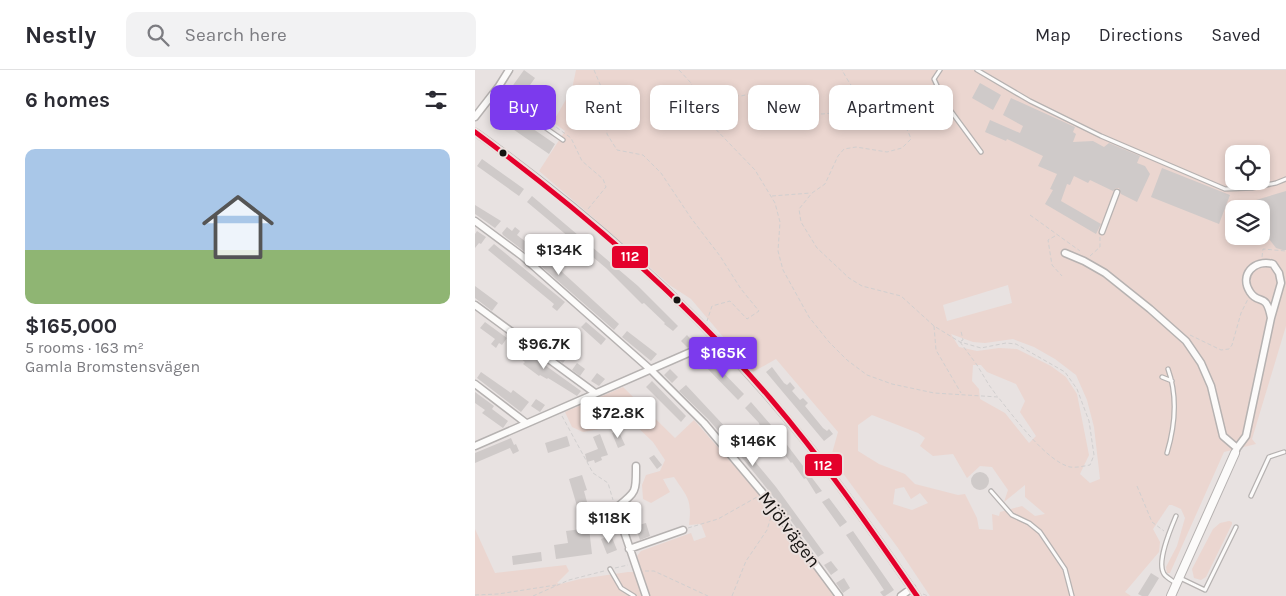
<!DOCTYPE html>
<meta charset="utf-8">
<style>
:root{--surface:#fff;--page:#f2f2f3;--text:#2b2b33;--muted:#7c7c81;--line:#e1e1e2;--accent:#7c3aed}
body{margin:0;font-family:Karla,sans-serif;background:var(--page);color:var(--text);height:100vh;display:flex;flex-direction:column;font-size:19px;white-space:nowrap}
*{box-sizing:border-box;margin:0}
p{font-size:16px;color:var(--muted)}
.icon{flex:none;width:28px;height:28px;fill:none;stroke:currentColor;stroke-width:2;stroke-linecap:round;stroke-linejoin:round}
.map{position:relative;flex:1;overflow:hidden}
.details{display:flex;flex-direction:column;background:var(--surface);width:475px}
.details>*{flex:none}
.guide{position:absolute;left:15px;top:15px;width:475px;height:45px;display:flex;gap:10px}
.buttons{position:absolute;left:750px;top:75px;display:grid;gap:10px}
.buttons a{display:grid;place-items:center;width:45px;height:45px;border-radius:10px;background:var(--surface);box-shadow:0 2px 8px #0003;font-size:25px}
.price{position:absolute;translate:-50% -42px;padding:0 11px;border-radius:5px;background:#fff;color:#222;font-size:16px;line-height:32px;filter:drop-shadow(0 1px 2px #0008)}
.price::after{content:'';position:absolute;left:50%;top:30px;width:15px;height:11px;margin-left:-8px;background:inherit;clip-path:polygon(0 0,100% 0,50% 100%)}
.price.on{background:var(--accent);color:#fff}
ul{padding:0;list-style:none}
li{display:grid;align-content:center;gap:10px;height:265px;padding:0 25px}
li+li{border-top:1px solid var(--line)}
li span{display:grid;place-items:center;height:155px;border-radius:10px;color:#555}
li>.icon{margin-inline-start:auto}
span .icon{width:90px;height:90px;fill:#fffc;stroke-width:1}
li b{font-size:21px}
h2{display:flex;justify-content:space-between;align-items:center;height:60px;padding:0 25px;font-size:21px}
.chip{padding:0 18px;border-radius:10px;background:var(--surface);box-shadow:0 2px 8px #0003;font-size:18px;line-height:45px}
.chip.on{background:var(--accent);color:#fff}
header{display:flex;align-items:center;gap:30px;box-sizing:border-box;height:70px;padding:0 25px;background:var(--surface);border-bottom:1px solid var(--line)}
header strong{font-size:24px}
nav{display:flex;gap:28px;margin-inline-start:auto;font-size:18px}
.search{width:350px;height:45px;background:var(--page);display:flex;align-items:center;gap:12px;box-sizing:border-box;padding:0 18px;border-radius:10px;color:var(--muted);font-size:19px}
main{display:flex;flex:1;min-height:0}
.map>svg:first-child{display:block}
.green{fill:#ebd6d0;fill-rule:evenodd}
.building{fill:#cfcac9}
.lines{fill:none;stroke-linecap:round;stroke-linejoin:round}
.service-casing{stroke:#b6b2b1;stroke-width:5.5}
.pedestrian-casing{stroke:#b6b2b1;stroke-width:7}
.minor-casing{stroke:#b6b2b1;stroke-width:9}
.tertiary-casing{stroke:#b6b2b1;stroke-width:10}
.path{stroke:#d1cfcf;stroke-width:1;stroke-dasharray:4 2.5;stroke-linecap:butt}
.service{stroke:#fcfbfa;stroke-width:3}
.pedestrian{stroke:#fcfbfa;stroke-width:4.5}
.minor{stroke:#fcfbfa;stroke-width:6}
.tertiary{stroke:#fcfbfa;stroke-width:8}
.bus-1-casing{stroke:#ebe1de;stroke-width:9}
.bus-1{stroke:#e4002b;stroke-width:5}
.bus-dot{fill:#161311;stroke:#ebe1de;stroke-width:2}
.labels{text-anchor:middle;stroke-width:4;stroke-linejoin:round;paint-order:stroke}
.street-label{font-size:19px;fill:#161311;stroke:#ebe1de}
.line-badge{stroke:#ebe1de;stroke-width:2}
.badge-label{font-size:14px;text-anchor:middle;font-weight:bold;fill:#fff}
</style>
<header>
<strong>Nestly</strong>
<div class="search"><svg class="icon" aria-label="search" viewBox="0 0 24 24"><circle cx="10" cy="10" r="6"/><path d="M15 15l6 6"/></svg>Search here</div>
<nav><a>Map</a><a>Directions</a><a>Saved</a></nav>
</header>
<main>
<section class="details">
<h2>6 homes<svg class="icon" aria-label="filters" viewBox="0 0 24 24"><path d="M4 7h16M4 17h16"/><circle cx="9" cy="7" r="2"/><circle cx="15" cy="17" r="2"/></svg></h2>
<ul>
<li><span style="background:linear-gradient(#a9c7e8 65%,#8fb573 0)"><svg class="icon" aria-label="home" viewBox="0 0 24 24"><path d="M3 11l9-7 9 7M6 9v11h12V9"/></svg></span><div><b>$165,000</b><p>5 rooms · 163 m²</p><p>Gamla Bromstensvägen</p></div></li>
</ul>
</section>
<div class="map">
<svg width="811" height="526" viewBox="0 0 811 526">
<rect width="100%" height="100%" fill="#e8e2e1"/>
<path class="green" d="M101 0H811V256L777 369 781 374 749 382 695 503H692L691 497 702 476 710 448 706 439 697 435H694L678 459 685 472 684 482 650 522 656 526H455L423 478 356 387 363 362 301 289 278 302 216 229 196 216 113 143 64 101 90 61 78 52 97 19ZM759 84H786V111H759ZM759 139H786V166H759ZM533 215 537 233 472 251 468 235ZM476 264 498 272 510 273 538 269 559 277 580 289 601 305 612 330 619 357 625 409 615 413 605 404 614 385 602 324 591 307 576 296 542 279 524 278 502 281 484 277ZM498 295H506L512 302 541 314 550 331 545 342 561 366 554 373 530 343 505 329 504 319 497 311ZM397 345 443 363 450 368 445 376 458 386 478 384 492 408 505 396 517 397 533 420 529 432 550 415V427L570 444 560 446 547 436 525 442 524 446 517 444 518 460 504 459 502 448 490 424 483 425 440 414 430 404 404 394 383 381V355ZM429 417 436 429 445 423 453 433 437 440 418 434 420 419Z
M148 317 200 368 219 350 291 432 360 526H175L162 486 166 481 216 463 219 471 231 467 226 454 214 455C217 429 213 428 199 407L188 409 195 422 176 433 168 429 167 415 171 405 185 401 190 390 178 372 158 353 108 362 97 357 90 342Z
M754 451 757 452V454L731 507 726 510 719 508 717 499 738 459 745 453Z
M0 459 20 503 91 495 94 501 82 513 85 514 105 509 153 502H159L170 526H0Z"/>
<path class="building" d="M49 0 60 8 55 15 65 23 66 21 71 24 61 37 36 18Z
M505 13 526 25 518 40 497 28Z
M536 28 600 57 598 62 601 64 598 72 618 71 629 77 634 73 665 86 662 93 670 96 675 104 662 132 646 124 644 118H641L638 121 615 110 613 113 599 106 595 115 592 114 586 131 626 154 621 164 570 134 578 120 575 119 582 104 563 96 568 86 532 69 531 71 510 62 515 50 545 63 548 56 528 45Z
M25 36 80 74 74 84 19 46Z
M7 89 49 119 44 126 2 96Z
M687 98 755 125 744 154 676 127Z
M811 121V180H808L801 178 794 169 786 171V139H758V137Z
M57 126 163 216 203 256 198 261 189 254 190 253 169 233 167 234 131 198 52 132Z
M0 135 26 151 20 158 0 144Z
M32 157 37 161 40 157 45 161 42 165 74 190 144 254 139 260 50 182 28 165 27 163Z
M2 161 11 167 6 174 4 173 0 178V164Z
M19 174 90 232 82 241 77 237 79 234 13 180Z
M0 216 23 233 17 241 0 228Z
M10 252 32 268 27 275 24 273 21 278 16 274 20 269 5 258Z
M111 252 131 269 126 275 106 257Z
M152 261 182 284 176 291 147 267Z
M212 265 219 273 213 278 206 271Z
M67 267 75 273 70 280 61 274Z
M42 275 106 321 102 326 73 308 72 309 65 305 64 306 48 294 50 292 37 282Z
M85 279 93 286 88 293 79 287Z
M234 288 269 324 263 330 228 294Z
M102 293 110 299 105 306 97 300Z
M297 297 309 313 312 315 315 312 320 318 317 321 325 330 328 328 333 333 330 336 348 358 352 361 354 359 358 364 349 371 291 302Z
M195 299 203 307 197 313 189 305Z
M6 302 36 323 38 320 54 332 46 342 2 308Z
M122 303 130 309 124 316 116 311Z
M177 311 211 346 206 352 171 317Z
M211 315 254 361 258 358 262 363 259 366 301 417 349 483 343 487 294 421 268 389 233 349 204 321Z
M0 322 19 336 17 339 33 351 28 358 7 343 10 340 0 333Z
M61 329 70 335 65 342 56 336Z
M276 332 303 363 347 421 341 424 331 408 329 409 317 392 316 393 292 361 287 364 282 359 285 356 284 353 270 338Z
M143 360 150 375 143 378 137 363Z
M125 364 133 385 126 387 127 390 120 393 119 390 112 392 110 384 123 379 118 367Z
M92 366 95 376 73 383 70 373Z
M36 368 39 375 41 374 44 381 38 384 35 378 0 393V383Z
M179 385 187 395 182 399 174 388Z
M496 411a9 9 0 1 1 18 0a9 9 0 1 1-18 0Z
M107 405 112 420 109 421 112 432 102 436 94 409Z
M354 428 372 452 365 457 347 432Z
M171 453 175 466 165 470 160 456Z
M114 458 117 484 81 489 79 475 93 473 91 461Z
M378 461 419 520 410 526H408L405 522 409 520 401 508 371 465Z
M136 465 142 480 132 484 126 469Z
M66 482 67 491 38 495 37 486Z
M356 491 363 500 356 505 349 495Z
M676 503 684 508 673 526H667L663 524Z
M369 508 375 518 368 523 361 513Z"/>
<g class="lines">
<g class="service-casing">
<path id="service" d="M465 0 459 9 470 33 506 82
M502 0 555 31 626 66 750 119 777 118 801 113 811 109
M19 22 88 70
M687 307 697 311
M692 383C700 356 703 327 693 299
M516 421 537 445 554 453 565 462 590 499 597 526
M776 426 794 387 809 382
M701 446C696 458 681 492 689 504 692 508 698 511 702 514
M135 499 146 518 159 526
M705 508 730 520 761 457"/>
</g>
<g class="pedestrian-casing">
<path id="pedestrian" d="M627 162 642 122"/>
</g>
<g class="minor-casing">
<path id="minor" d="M0 47 24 16 34 0
M0 62C123 150 237 254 331 372 371 422 406 474 442 526
M0 151 47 186 176 300 229 353 287 422 364 526
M590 183 609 191 630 203 675 239 711 271 726 293 736 316 748 366 762 378
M0 235 120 323
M0 314 51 353
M0 376 241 271
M760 383 762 378 771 366 796 248 806 213 804 203 798 194C779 189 764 205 775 222 784 236 791 221 796 248
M161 396C161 423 162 421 141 438L171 526
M154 479 208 460
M426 526 437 518"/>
</g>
<g class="tertiary-casing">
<path id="tertiary" d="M696 526 760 383"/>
</g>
<path class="path" d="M119 0 130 26 132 64 142 80 168 85 186 103 216 148 245 186 266 219 284 241 272 249 255 231 237 236 232 251
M204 0 216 13 228 46 280 100 300 133 305 152 303 181 308 200 334 247 354 272 372 290 392 305 417 314 459 323 523 327C539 347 571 391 595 397 601 398 609 396 615 395L619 385 614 351 602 319 590 302 541 274 531 273 506 278 485 272 459 256 426 226 387 216 374 208 342 178 326 152 324 139 337 123 350 114 363 86 369 79 381 77 412 82 427 78 436 69C427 41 404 39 383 23 376 17 371 7 367 0
M29 19 96 68 107 91 128 109 131 117 113 139
M221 22 266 26 283 22 301 25 332 41 347 44 358 43 380 22
M297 126 336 123
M555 145 605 181
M580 166 573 170 577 195 587 206
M615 186 625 177V167
M787 187 788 179 811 181
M459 256 461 280 486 323
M715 265 746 280 754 279 757 275 766 243 773 229
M486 271 488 270 486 261
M485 272 502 295 514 315 522 326
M87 346 118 403 133 413 138 430
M662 416 677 452 689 461
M213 458 243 449 282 427
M140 498 153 495
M170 501H179L233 526
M448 524 453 526
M0 525 23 524 81 515
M58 526 94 510 129 501
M257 526 271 491 292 460 296 447"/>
<use href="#service" class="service"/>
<use href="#pedestrian" class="pedestrian"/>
<use href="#minor" class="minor"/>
<use href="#tertiary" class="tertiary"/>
<g class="bus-1-casing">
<path id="bus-1" d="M0 62C107 141 208 227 295 328 349 391 395 458 442 526"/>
</g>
<use href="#bus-1" class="bus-1"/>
</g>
<g class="bus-dot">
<circle cx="28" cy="83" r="4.5"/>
<circle cx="202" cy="230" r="4.5"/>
</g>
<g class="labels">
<g class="street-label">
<text transform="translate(315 459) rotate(53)" y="7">Mjölvägen</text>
</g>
</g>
<g class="line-badge">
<rect x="136" y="175" width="38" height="24" rx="5" fill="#e4002b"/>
<rect x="329" y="383" width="39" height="24" rx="5" fill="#e4002b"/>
</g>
<g class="badge-label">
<text x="155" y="191">112</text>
<text x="348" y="400">112</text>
</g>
</svg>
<div class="buttons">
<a><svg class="icon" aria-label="locate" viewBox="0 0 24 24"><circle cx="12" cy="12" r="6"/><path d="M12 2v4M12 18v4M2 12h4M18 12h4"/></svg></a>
<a><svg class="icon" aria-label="layers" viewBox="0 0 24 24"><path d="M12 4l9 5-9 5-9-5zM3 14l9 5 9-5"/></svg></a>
</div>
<b class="price" style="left:84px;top:206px">$134K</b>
<b class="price" style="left:69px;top:300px">$96.7K</b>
<b class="price on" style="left:248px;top:309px">$165K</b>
<b class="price" style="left:143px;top:369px">$72.8K</b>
<b class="price" style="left:278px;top:397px">$146K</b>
<b class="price" style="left:134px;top:474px">$118K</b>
<div class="guide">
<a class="chip on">Buy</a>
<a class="chip">Rent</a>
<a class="chip">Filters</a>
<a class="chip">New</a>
<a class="chip">Apartment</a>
</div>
</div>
</main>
